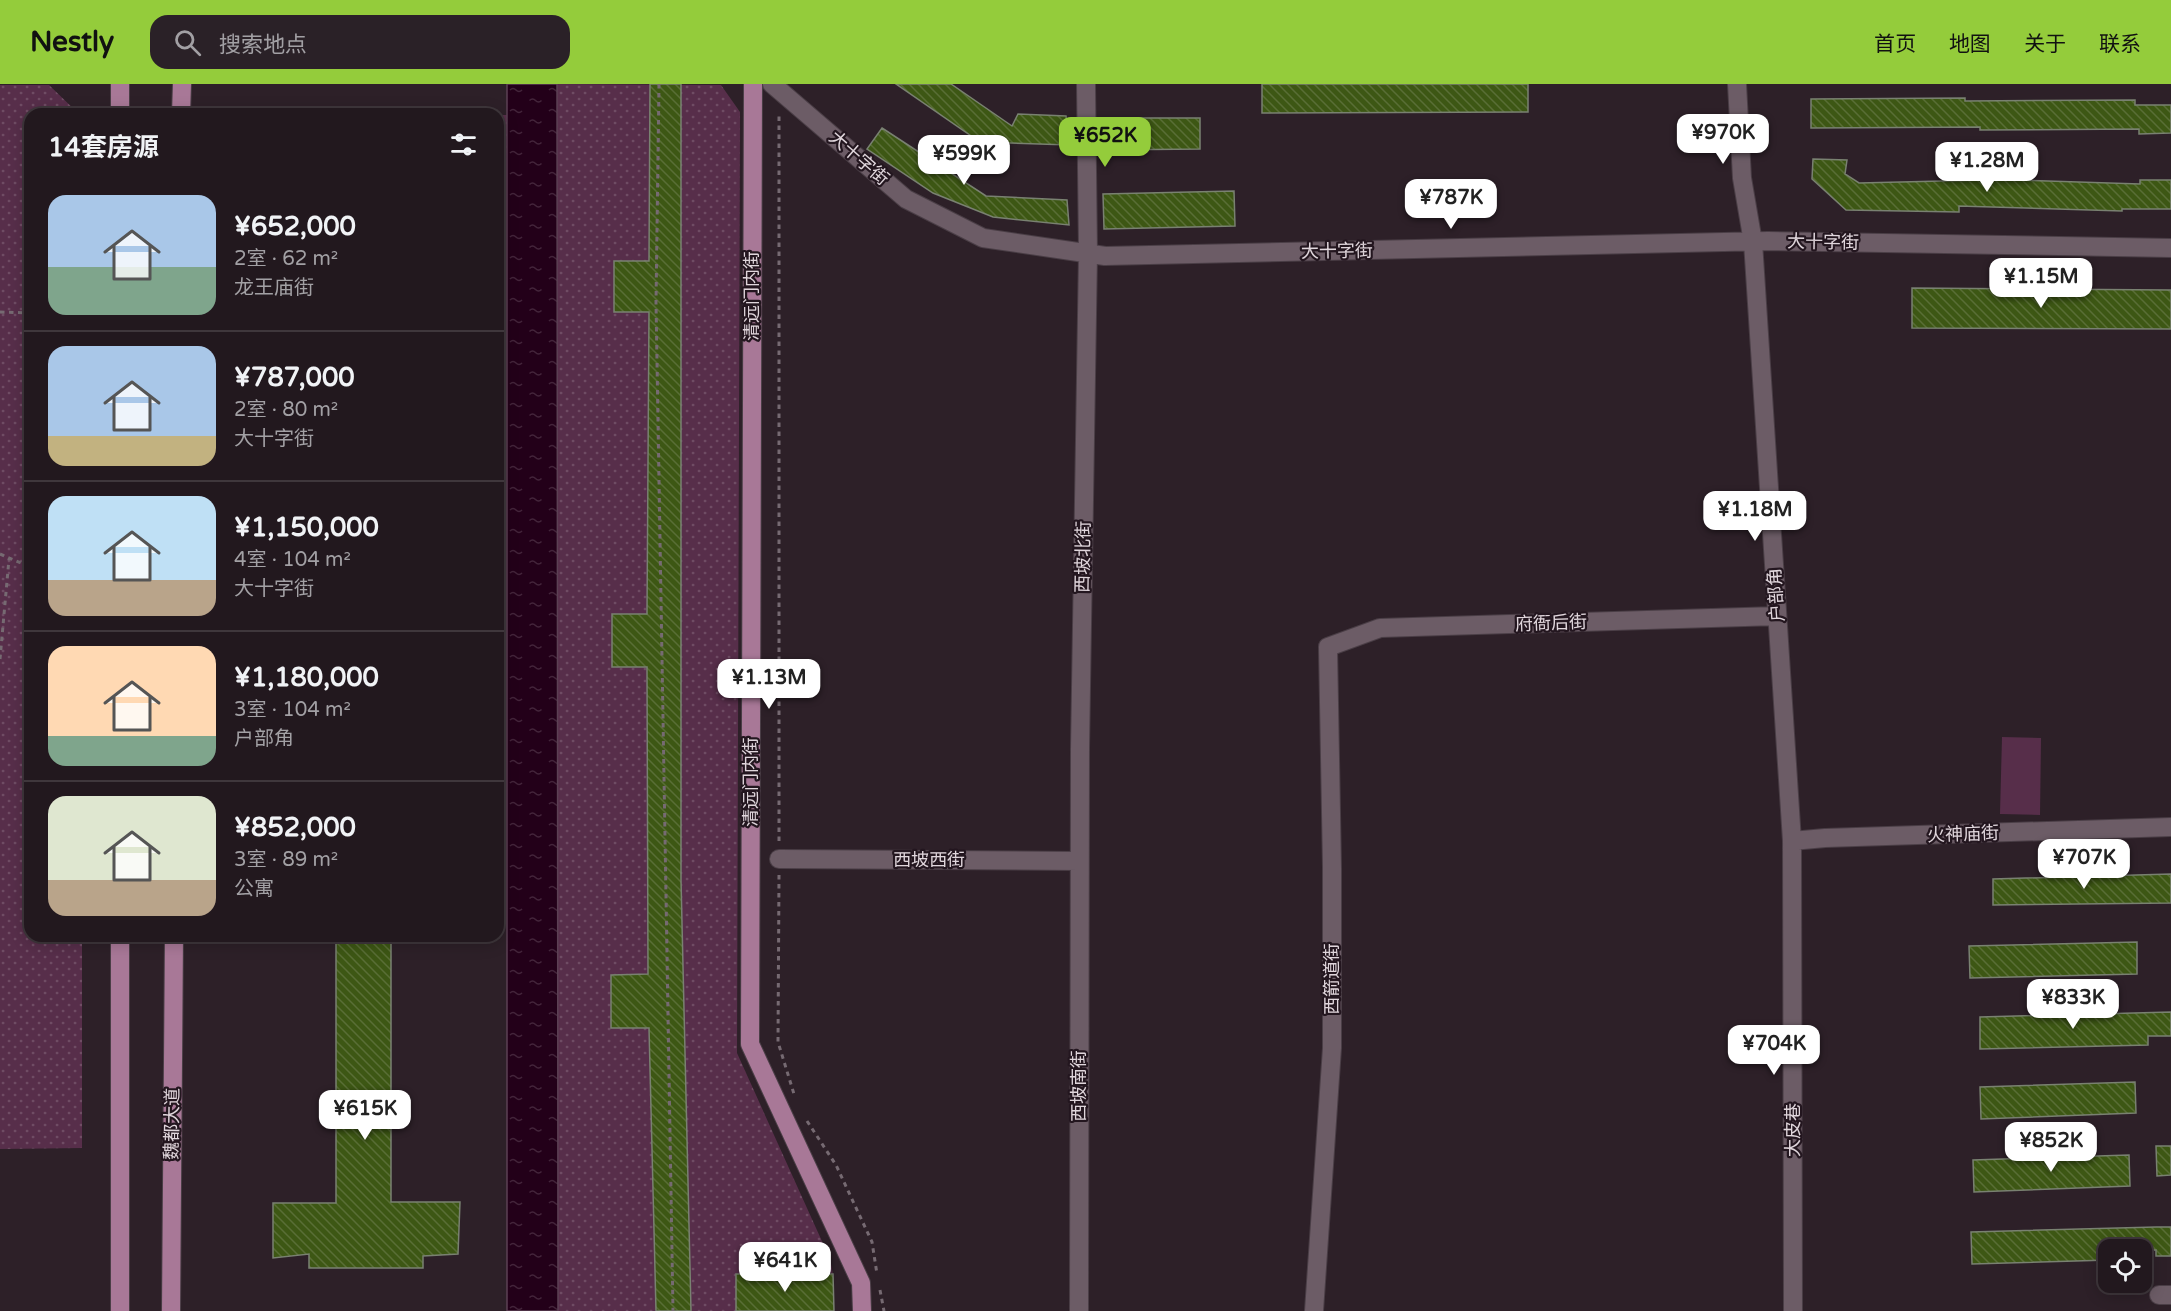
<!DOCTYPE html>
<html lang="zh">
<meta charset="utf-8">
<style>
:root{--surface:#22181e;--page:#2a2127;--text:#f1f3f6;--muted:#a2a0a4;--line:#3f373c;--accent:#94cc3b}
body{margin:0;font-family:"Varela Round","Noto Sans SC",sans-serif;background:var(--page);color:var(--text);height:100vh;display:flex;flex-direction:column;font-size:22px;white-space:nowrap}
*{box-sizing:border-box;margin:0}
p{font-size:20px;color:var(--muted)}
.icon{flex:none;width:33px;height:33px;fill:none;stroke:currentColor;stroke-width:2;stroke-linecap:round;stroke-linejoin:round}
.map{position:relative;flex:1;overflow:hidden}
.sheet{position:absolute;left:24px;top:24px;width:480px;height:834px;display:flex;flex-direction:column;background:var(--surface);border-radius:18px;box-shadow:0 3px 15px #0003,0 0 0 2px var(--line)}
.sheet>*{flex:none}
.buttons{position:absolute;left:2098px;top:1155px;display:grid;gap:12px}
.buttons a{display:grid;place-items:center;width:54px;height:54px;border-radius:12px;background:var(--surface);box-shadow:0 3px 15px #0003,0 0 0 2px var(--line);font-size:30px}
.price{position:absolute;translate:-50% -51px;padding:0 14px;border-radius:12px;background:#fff;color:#222;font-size:20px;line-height:39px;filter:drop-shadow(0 2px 3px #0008)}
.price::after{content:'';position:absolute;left:50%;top:36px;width:18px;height:14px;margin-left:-9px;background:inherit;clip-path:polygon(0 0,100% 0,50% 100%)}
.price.active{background:var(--accent);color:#111}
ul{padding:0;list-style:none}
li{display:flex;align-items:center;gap:18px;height:150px;padding:0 24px}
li+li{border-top:2px solid var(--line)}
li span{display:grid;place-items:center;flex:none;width:168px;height:120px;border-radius:18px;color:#555}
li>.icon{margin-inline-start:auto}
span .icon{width:72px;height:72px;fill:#fffc;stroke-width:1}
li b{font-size:26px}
h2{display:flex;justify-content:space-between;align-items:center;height:72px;padding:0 24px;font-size:26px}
header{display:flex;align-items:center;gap:36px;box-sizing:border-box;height:84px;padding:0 30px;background:var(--accent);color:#111}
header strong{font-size:28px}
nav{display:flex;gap:33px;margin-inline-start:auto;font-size:21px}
.search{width:420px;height:54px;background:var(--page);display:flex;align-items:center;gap:15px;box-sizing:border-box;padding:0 21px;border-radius:18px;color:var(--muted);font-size:22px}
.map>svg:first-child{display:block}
.park{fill:url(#park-dots)}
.garden{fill:#572e4a}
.water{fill:url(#water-ripples);stroke:#5c4054;stroke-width:1.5}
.building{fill:url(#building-back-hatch);stroke:#798171;stroke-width:1.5}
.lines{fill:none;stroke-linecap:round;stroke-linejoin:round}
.minor-casing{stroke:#4a3e46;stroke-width:20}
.major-casing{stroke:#4a3e46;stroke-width:20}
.path{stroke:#766a72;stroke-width:3;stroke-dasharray:4.5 4.5;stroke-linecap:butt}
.minor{stroke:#6c5c66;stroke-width:18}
.major{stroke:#a87897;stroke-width:18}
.labels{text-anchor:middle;stroke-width:4.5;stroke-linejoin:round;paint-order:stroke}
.street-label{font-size:18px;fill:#e0d6dc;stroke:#23161f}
</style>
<header>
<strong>Nestly</strong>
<div class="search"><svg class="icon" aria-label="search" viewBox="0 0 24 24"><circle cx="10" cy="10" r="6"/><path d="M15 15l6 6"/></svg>搜索地点</div>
<nav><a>首页</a><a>地图</a><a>关于</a><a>联系</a></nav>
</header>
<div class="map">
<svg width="2171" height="1227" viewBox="0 0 2171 1227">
<defs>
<pattern id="park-dots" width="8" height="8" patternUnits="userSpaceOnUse" patternTransform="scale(1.5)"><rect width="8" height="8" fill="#572e4a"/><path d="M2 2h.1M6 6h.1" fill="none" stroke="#6f4c64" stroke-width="1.8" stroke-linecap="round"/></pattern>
<pattern id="water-ripples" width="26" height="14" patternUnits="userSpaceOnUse" patternTransform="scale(1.5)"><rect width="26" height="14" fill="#230019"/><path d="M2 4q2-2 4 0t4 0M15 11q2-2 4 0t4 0" fill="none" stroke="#43243a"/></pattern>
<pattern id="building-back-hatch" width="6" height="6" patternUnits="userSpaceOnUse" patternTransform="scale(1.5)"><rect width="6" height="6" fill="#3d5714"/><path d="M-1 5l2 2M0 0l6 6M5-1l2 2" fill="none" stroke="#596e36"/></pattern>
</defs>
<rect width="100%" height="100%" fill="#2d2028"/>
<path class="park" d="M557 0 721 1 740 28 737 969 830 1175 833 1190 834 1227H558Z
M0 1H49L79 30H30V852H82V1064L0 1065Z
M498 31H507L498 494Z"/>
<path class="garden" d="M2002 653 2041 654 2040 731 2000 730Z"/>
<path class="water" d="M507 0H557L558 1227H507Z"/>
<path class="building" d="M650 0H681V796L691 1227H656L649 944H611V891L648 890 647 583H612V530H647L649 228H614V177H649Z
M896 0H951L1012 42 1018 30 1066 32 1069 61 980 58Z
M1262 0H1528V28L1262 29Z
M1965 14V17L2135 16V21H2171V49L2139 50V45L1980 46V43L1811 44V15Z
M1102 34H1200V65L1102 66Z
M882 44 986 112 1067 116 1069 141 993 133 933 109 867 65Z
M1813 75 1847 76 1845 90 1859 99 1984 96V95L2140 100V96H2171V125H2122V127L1959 122V128L1846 126 1812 95Z
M1234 107 1235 142 1104 145 1103 110Z
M1912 204 2171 206V245L1912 244Z
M2171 790V819L1993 821V795Z
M336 852H391V1118H460L458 1170 423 1172V1184H309V1170L273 1174V1119H336Z
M2137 858V890L1970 894 1969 862Z
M2171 928V952H2148V961L1980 965V933Z
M2135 998 2136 1029 1981 1035 1980 1003Z
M2156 1062H2171V1091L2157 1092Z
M2129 1071 2130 1102 1974 1108 1973 1076Z
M2156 1143H2171V1172H2156V1166H2109V1176L1972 1180 1971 1148Z
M736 1190H833L834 1227H736Z"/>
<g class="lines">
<g class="minor-casing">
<path id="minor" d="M772 0 906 115 983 154 1105 172 1768 157 2171 164
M1737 0 1742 94 1753 158 1792 757 1793 1227
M1792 757 1825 754 2171 743
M779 775 1079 777
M2159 1211H2171
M1079 1227 1080 665 1088 169 1086 0
M1314 1227 1332 964V784L1328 563 1380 544 1777 532"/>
</g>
<g class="major-casing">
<path id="major" d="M120 0V30
M753 0 750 960 861 1199 862 1227
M181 30 182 0
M120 852V1227
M171 1227 174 852"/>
</g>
<path class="path" d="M659 0 656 218 673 1227
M0 228 30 229
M0 470 30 483
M0 575 9 475
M779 757V29
M779 791 778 958 794 1010
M807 1037 836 1081 872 1158 877 1190
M880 1206 884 1227"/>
<use href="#minor" class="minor"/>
<use href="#major" class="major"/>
</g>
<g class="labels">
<g class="street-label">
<text transform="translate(859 74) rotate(41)" y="6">大十字街</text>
<text transform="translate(1823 158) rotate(1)" y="6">大十字街</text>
<text transform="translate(1337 167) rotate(-1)" y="6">大十字街</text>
<text transform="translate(752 212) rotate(-90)" y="6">清远门内街</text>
<text transform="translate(1083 473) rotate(-89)" y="6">西坡北街</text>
<text transform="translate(1776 511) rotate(-94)" y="6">户部角</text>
<text transform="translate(1551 539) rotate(-2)" y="6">府衙后街</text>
<text transform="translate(751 698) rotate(-90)" y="6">清远门内街</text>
<text transform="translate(1963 750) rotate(-2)" y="6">火神庙街</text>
<text x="929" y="782">西坡西街</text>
<text transform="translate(1332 895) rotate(-90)" y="6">西箭道街</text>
<text transform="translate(1079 1002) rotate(-90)" y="6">西坡南街</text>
<text transform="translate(172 1040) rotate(-89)" y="6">魏都大道</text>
<text transform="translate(1793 1046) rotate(-90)" y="6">大皮巷</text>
</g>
</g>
</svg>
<div class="buttons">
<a><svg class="icon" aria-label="locate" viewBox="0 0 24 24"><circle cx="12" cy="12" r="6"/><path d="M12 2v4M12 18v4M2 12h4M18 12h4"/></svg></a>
</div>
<b class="price" style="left:1723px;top:81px">¥970K</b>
<b class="price active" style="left:1105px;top:84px">¥652K</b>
<b class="price" style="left:964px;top:102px">¥599K</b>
<b class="price" style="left:1987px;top:109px">¥1.28M</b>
<b class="price" style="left:1451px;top:146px">¥787K</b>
<b class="price" style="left:2041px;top:225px">¥1.15M</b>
<b class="price" style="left:1755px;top:458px">¥1.18M</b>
<b class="price" style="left:769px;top:626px">¥1.13M</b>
<b class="price" style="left:2084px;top:806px">¥707K</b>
<b class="price" style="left:2073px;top:946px">¥833K</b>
<b class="price" style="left:1774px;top:992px">¥704K</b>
<b class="price" style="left:365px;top:1057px">¥615K</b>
<b class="price" style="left:2051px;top:1089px">¥852K</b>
<b class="price" style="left:785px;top:1209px">¥641K</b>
<section class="sheet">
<h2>14套房源<svg class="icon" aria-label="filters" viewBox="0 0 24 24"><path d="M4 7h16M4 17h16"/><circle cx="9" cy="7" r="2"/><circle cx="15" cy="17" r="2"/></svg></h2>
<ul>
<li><span style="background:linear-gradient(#a9c7e8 60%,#7fa58c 0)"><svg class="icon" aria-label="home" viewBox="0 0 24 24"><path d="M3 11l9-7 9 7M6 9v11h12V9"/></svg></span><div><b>¥652,000</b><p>2室 · 62 m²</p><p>龙王庙街</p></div></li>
<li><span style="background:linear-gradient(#a9c7e8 75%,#c2b280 0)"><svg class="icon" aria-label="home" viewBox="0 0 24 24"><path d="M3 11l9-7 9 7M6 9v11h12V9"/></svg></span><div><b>¥787,000</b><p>2室 · 80 m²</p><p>大十字街</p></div></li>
<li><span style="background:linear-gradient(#bfe0f5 70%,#b9a48a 0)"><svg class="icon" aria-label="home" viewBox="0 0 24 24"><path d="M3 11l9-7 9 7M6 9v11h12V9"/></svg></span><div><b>¥1,150,000</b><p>4室 · 104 m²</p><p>大十字街</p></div></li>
<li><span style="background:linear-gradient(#ffd9b3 75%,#7fa58c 0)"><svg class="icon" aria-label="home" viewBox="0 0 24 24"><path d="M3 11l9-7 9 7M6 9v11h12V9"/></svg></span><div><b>¥1,180,000</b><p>3室 · 104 m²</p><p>户部角</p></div></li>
<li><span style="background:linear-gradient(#dfe7d0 70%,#b9a48a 0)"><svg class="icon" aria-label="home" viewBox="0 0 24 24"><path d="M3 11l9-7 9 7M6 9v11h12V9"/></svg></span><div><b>¥852,000</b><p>3室 · 89 m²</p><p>公寓</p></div></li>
</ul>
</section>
</div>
